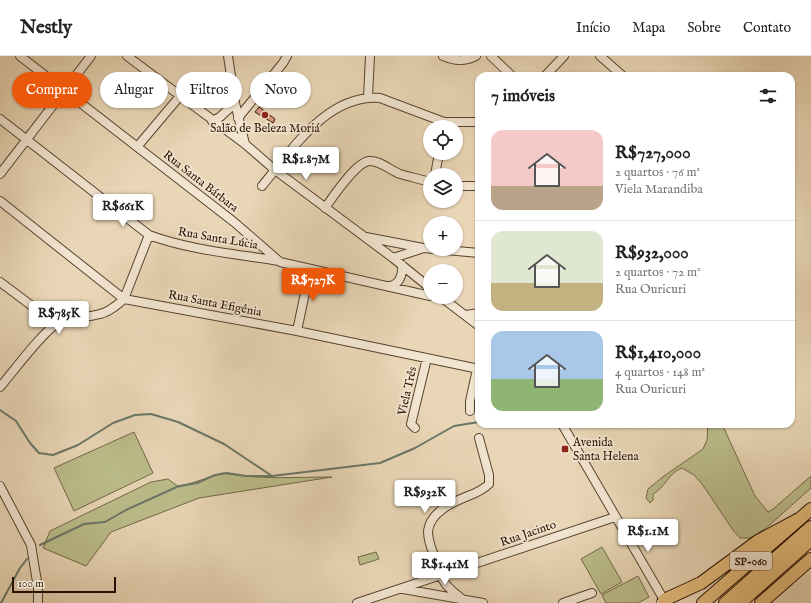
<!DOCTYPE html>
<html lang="pt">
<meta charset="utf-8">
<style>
:root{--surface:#fff;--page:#f2f2f2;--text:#222;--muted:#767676;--line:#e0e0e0;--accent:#ea580c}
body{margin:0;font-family:"IM FELL English",serif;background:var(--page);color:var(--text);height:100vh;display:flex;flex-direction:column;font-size:15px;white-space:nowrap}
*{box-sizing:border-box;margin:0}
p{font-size:13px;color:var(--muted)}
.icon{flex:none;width:22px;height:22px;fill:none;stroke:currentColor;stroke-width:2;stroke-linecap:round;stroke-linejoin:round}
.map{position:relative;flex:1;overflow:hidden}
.panel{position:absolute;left:475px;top:16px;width:320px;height:356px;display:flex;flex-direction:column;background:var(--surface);border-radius:12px;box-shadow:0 1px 3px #0004}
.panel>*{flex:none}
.banner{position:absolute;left:12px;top:16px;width:380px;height:36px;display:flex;gap:8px}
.controls{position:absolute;left:423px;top:64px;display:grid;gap:8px}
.controls a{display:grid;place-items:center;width:40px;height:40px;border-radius:50%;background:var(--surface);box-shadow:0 1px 3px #0004;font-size:20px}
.scale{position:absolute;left:12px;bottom:10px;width:104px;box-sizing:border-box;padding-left:4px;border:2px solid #281200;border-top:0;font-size:11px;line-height:14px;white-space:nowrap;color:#281200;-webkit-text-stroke:3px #f1e4d0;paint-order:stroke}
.price{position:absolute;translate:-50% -34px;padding:0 9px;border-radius:4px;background:#fff;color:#222;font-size:13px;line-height:26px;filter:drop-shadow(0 1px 2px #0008)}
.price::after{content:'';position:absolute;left:50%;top:24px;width:12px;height:9px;margin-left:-6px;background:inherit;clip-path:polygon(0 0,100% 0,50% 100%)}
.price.active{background:var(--accent);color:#fff}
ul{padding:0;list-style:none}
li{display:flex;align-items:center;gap:12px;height:100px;padding:0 16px}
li+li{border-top:1px solid var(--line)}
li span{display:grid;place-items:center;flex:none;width:112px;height:80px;border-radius:12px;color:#555}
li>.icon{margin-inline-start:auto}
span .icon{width:48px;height:48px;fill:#fffc;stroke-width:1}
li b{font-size:17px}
h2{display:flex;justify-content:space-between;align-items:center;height:48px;padding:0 16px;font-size:17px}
.pill{padding:0 14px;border-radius:18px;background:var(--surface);box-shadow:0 1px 3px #0004;font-size:14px;line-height:36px}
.pill.active{background:var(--accent);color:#fff}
header{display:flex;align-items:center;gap:24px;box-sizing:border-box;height:56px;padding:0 20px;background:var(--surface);border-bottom:1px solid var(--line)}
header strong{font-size:19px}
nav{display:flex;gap:22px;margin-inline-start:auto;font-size:14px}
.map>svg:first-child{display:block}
.green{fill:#bbbd8b;stroke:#726846}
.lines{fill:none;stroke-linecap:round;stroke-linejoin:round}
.stream{stroke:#6b7667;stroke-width:2}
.building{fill:#da9683;stroke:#281200}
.minor-casing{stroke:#58432e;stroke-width:10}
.highway-casing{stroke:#281200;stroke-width:14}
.minor{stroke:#f1e4d0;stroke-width:8}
.highway{stroke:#e4bb7b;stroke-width:12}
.poi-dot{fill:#8f2418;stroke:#f1e4d0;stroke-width:1.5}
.labels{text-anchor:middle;stroke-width:3.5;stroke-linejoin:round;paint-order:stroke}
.shield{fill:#f1e4d0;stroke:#64513e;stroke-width:1}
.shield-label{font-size:11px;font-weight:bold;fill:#281200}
.poi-label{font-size:12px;fill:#281200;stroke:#f1e4d0}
.street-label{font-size:12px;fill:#281200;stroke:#f1e4d0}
</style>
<header>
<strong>Nestly</strong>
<nav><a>Início</a><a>Mapa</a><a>Sobre</a><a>Contato</a></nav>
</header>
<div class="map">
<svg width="811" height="547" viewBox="0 0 811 547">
<rect width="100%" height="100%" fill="#e9d6b6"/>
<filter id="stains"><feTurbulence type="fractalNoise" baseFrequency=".005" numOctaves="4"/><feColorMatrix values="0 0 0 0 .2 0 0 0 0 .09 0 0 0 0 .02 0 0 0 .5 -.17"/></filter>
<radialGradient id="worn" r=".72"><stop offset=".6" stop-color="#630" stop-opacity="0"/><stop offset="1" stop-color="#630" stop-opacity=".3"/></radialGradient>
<path class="green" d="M708 368H722L755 440 768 456 772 454 811 420V432L765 473 750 482H740L733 474 702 428 694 419 682 412C669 416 665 432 653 438V444L650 447 646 442 648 433 664 420 703 393 707 384Z
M134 376 153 417 74 455 54 412Z
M223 417C259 424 295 421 332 421L199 442 111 476 86 510 43 492 50 475 151 426 168 423 179 431Z
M602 491 622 526 601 538 581 503Z
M376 496 379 503 360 509 358 501Z
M638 520 649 541 638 547H606L602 539Z"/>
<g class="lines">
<path class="stream" d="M0 354 16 365 30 387 39 397 53 399 78 389 113 367 135 359 151 358 178 366 224 388 272 420 380 407 415 392 454 370 479 366
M518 368 547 371
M40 489 84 468 105 466 126 454 179 430 197 427 215 419 227 417 246 420H271
M1 547 20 512 27 503"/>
</g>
<path class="building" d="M259 51 275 63 273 67 255 56Z"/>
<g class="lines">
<g class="minor-casing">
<path id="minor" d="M20 0 234 166 280 206 430 240
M127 0 245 88 275 114 393 202 430 232
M228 0 235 47 245 88
M443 0C455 5 464 6 476 0
M491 0 512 20
M600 0 623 20
M545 20 564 0
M368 41 370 0
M238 62 283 7 287 0
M0 63 149 179C189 194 237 198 279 205
M212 65 220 61 235 47
M137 91 180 40
M0 118 91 0
M435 119 439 97
M262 130C292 94 327 38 380 42L444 66H479
M456 130H479
M0 145 124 243 297 275 479 313
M325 152C333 141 355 107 369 105 379 104 390 114 400 118 410 121 420 123 430 126
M366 181 423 192 479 197
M393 202 421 193
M0 226 56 268
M388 230C399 230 403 219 402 209
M441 241 479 270
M124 243 149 179
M466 259 479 257
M297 275 310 213
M0 331C13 316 43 275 58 267 71 261 86 262 100 258 109 256 117 249 124 243
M470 355V345L477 313
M562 368 664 544 661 546
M415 372 411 368 427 302
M0 430 31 489 38 532V547
M403 533 483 547
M357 547 615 461
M468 547C445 531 441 526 434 499 431 492 428 483 428 475 430 456 453 446 468 440 476 437 483 434 489 428V419L479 382
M563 547 592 537"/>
</g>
<g class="highway-casing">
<path id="highway" d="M664 544 701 527 758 485 799 463
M703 547 811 453
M725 547 811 471
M740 547 811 484
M761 547 811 503"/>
</g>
<use href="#minor" class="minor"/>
<use href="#highway" class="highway"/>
</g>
<g class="poi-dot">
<circle cx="265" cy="59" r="4"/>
<rect x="561" y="389" width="8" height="8" rx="2"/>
</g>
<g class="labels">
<rect class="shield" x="730" y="496" width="42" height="18" rx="3"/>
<g class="shield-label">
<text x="751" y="509">SP-060</text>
</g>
<g class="poi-label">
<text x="265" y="76">Salão de Beleza Moriá</text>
<text x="573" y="390" text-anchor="start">Avenida<tspan x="573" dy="14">Santa Helena</tspan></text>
</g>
<g class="street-label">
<text transform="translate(201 125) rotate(38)" y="4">Rua Santa Bárbara</text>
<text transform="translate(218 182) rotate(10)" y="4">Rua Santa Lúcia</text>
<text transform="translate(215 247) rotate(11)" y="4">Rua Santa Efigênia</text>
<text transform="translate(407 335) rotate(-77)" y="4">Viela Três</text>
<text transform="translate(528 477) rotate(-19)" y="4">Rua Jacinto</text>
</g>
</g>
<rect width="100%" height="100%" filter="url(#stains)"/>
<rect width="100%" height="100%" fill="url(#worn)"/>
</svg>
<div class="controls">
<a><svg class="icon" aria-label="locate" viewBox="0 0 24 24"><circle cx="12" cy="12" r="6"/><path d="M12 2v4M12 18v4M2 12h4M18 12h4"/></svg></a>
<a><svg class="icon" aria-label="layers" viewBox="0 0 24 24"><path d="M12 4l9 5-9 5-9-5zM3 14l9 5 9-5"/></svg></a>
<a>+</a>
<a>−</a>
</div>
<div class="scale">100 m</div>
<b class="price" style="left:306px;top:125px">R$1.87M</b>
<b class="price" style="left:123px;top:172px">R$661K</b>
<b class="price active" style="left:313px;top:246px">R$727K</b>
<b class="price" style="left:59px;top:279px">R$785K</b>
<b class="price" style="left:425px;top:458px">R$932K</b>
<b class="price" style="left:648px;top:497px">R$1.1M</b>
<b class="price" style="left:445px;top:530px">R$1.41M</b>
<div class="banner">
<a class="pill active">Comprar</a>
<a class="pill">Alugar</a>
<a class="pill">Filtros</a>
<a class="pill">Novo</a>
</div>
<section class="panel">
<h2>7 imóveis<svg class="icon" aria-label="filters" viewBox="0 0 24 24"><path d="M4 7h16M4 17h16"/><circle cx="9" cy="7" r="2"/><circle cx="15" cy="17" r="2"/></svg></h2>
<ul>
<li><span style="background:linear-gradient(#f6c9c9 70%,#b9a48a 0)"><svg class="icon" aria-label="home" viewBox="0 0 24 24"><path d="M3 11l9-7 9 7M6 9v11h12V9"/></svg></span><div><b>R$727,000</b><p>2 quartos · 76 m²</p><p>Viela Marandiba</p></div></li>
<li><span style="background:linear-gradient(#dfe7d0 65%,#c2b280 0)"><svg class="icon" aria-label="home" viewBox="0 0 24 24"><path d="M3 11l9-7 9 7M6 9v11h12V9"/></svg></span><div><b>R$932,000</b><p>2 quartos · 72 m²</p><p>Rua Ouricuri</p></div></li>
<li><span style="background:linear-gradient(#a9c7e8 60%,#8fb573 0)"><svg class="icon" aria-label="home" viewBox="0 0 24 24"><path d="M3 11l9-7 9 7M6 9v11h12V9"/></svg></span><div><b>R$1,410,000</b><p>4 quartos · 148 m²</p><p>Rua Ouricuri</p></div></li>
</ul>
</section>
</div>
